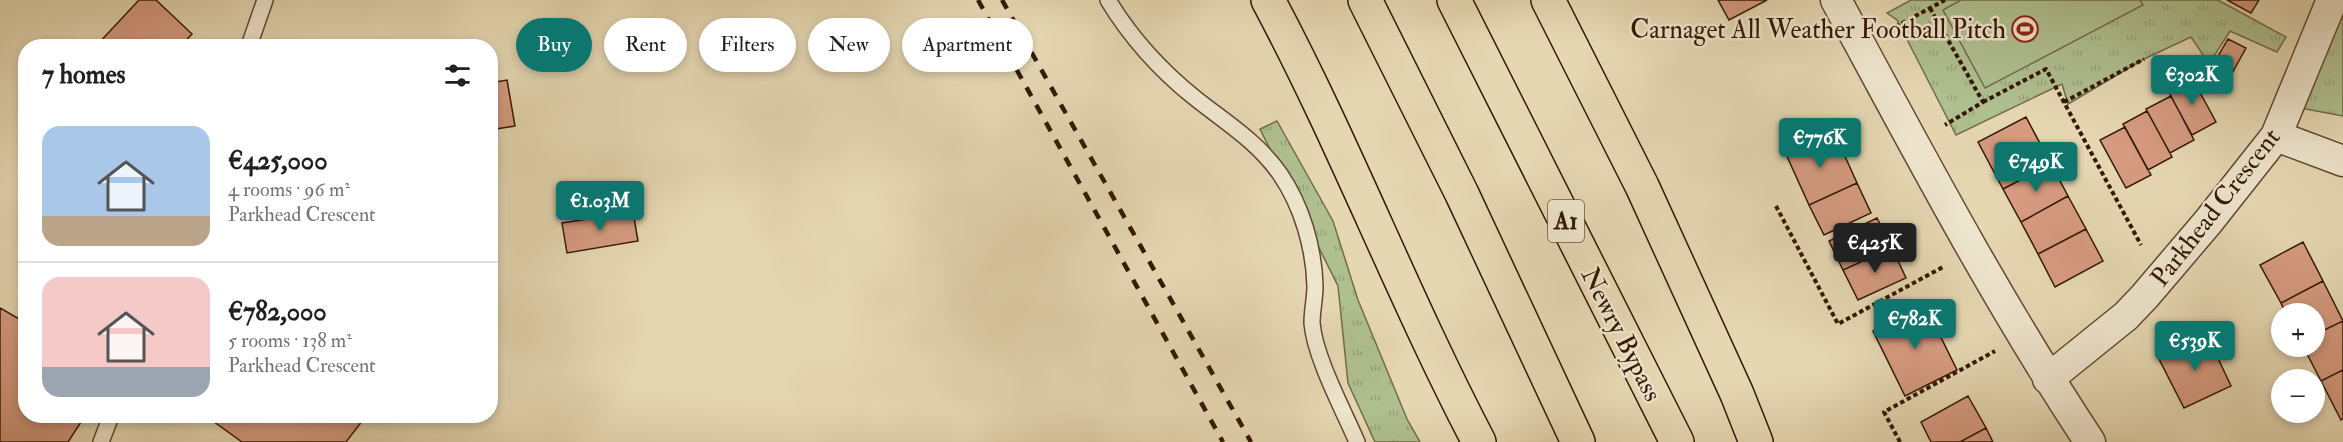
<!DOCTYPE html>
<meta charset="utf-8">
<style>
:root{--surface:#fff;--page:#f2f2f2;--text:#202124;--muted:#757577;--line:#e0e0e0;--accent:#0f766e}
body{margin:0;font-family:"IM FELL Double Pica",serif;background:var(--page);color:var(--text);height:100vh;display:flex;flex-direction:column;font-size:22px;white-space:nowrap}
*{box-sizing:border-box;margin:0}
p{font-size:20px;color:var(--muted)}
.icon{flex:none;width:33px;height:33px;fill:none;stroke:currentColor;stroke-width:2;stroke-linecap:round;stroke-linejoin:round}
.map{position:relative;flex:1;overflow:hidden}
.drawer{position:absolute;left:18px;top:39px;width:480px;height:384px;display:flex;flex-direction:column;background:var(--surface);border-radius:24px;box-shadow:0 3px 9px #0003}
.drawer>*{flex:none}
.hud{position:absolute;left:516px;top:18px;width:570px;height:54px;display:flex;gap:12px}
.buttons{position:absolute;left:2271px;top:303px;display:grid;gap:12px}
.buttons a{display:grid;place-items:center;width:54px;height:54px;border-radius:50%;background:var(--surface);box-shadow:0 3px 9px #0003;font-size:30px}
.price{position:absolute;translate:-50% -51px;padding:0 14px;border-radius:6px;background:var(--accent);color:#fff;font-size:20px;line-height:39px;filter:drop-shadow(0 2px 3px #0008)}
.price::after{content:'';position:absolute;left:50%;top:36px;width:18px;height:14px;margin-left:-9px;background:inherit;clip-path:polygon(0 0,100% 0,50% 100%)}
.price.active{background:#222;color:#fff}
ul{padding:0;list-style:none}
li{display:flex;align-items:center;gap:18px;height:150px;padding:0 24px}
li+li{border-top:2px solid var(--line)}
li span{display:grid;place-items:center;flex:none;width:168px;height:120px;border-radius:18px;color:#555}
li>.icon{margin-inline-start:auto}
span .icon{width:72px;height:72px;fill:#fffc;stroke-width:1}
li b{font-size:26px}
h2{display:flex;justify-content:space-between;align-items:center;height:72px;padding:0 24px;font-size:26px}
.chip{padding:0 21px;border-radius:27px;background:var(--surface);box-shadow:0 3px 9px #0003;font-size:21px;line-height:54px}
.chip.active{background:var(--accent);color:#fff}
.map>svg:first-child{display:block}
.grass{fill:url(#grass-tufts);stroke:#726c4a;stroke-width:1.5}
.garden{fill:#afbf90;stroke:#726c4a;stroke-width:1.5}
.building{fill:#d69b80;stroke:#341804;stroke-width:1.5}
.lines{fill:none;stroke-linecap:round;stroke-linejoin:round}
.lane-casing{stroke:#604830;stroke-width:18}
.street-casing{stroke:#604830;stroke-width:33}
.highway-casing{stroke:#341804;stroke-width:36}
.path{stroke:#341804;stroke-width:4;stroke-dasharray:4.5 3;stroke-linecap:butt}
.lane{stroke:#eee5cd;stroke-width:15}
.street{stroke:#eee5cd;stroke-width:30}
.highway{stroke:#e5d7b2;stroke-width:33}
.rail{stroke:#341804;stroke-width:4.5;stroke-dasharray:10 10;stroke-linecap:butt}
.labels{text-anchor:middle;stroke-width:5;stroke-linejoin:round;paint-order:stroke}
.shield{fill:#eee5cd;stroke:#6c5640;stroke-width:1.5}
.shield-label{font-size:24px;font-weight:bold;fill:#341804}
.poi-label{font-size:26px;fill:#341804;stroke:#eee5cd;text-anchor:end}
.street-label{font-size:26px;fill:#341804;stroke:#eee5cd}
</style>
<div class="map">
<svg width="2343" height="442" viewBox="0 0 2343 442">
<defs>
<pattern id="grass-tufts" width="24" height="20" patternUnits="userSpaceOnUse" patternTransform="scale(1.5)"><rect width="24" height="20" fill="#afbf90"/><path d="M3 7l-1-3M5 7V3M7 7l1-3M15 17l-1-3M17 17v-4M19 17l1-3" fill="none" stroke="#97a37b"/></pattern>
</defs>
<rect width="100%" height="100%" fill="#e5d7b2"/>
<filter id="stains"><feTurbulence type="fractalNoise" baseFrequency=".00333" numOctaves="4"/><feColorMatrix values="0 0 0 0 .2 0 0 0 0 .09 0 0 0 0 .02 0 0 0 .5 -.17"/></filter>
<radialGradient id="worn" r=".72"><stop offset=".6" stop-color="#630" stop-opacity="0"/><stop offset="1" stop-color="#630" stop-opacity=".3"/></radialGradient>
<path class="grass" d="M1911 0H2218L2286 37 2277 52 2230 31 2209 64 2191 37 2144 59 2068 104 2062 84 1956 135 1897 20 1887 13Z
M2343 8V116L2295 107Z
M1277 121 1333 221 1358 300 1407 419 1420 442H1375L1348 383 1338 286 1260 129Z"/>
<path class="garden" d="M1961 0H2140L2143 5 1985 88 1943 10Z"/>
<path class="building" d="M139 0H156L192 34 181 46H96Z
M1718 0H1767L1729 20Z
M2227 0H2259L2251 13Z
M2228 39 2246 48 2231 75 2213 65Z
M2191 76 2216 122 2192 135 2167 89Z
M507 80 515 126 490 130V83Z
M2171 96 2194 140 2170 153 2146 109Z
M2147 111 2172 157 2148 170 2123 124Z
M2026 117 2051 164 2003 189 1978 142Z
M2125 127 2151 175 2126 188 2100 140Z
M1825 133 1835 156 1843 152 1857 183 1809 205 1785 152Z
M2051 164 2068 196 2021 222 2003 189Z
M1857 183 1871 213 1824 235 1809 205Z
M2068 196 2086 229 2038 254 2021 222Z
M633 212 638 241 567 253 562 223Z
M1877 218 1892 248 1843 270 1829 241Z
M2086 229 2103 261 2055 287 2038 254Z
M2303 242 2323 281 2281 303 2260 265Z
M1892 248 1906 278 1858 300 1843 270Z
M2323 281 2343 321 2314 335V314H2286L2281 303Z
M1925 305 1957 370 1905 396 1873 331Z
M0 308 26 323V416H85L68 442H0Z
M2343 321V370L2321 381 2303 346H2314V335Z
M2207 335 2231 386 2184 408 2159 359Z
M2343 370V419L2341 420 2321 381Z
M1968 396 1986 428 1960 442H1931L1921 422Z
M206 416H366L346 442H242Z
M1986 428 1993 442H1960Z"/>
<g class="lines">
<g class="lane-casing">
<path id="lane" d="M1108 0C1131 38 1160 70 1195 98 1225 122 1258 142 1280 174 1302 206 1314 248 1315 286 1315 298 1312 311 1312 323 1315 358 1343 409 1357 442
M249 46 265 0
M101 442 111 416"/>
</g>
<g class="street-casing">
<path id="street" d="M1836 0C1917 150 1996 300 2090 442
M2276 136 2343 161
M2048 379 2126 316 2145 296 2208 222 2276 136 2332 0"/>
</g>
<g class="highway-casing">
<path id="highway" d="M1268 0C1345 144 1403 297 1479 442
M1365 0 1462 194 1578 442
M1454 0 1677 442
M1548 0 1642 186 1737 394 1756 442"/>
</g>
<path class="path" d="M1930 8 1983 102 1945 125
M1895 27 1945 0
M1983 102 2046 69 2141 245
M2064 102 2144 59
M1776 206 1838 324 1943 267
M1900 442 1884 412 1995 351"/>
<use href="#lane" class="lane"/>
<use href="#street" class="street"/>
<use href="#highway" class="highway"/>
<path class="rail" d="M978 0 1223 442
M1002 0 1251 442"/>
</g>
<defs>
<g id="stadium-ring" transform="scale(1.35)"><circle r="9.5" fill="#eee5cd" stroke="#8f2418" stroke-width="1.5"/><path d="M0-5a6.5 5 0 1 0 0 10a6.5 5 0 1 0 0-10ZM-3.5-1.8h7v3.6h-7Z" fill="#8f2418"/></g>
</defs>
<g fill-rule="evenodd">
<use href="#stadium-ring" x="2025" y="29"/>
</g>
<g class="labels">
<rect class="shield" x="1548" y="200" width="36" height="42" rx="4.5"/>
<g class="shield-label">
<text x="1566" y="229">A1</text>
</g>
<g class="poi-label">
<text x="2006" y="38">Carnaget All Weather Football Pitch</text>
</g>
<g class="street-label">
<text transform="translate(2215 207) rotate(-52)" y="9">Parkhead Crescent</text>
<text transform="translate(1622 334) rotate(63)" y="9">Newry Bypass</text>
</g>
</g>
<rect width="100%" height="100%" filter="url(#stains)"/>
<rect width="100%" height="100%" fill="url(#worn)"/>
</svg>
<div class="buttons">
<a>+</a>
<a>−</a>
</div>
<b class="price" style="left:2192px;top:106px">€302K</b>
<b class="price" style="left:1820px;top:169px">€776K</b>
<b class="price" style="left:2036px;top:193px">€749K</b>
<b class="price" style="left:600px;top:232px">€1.03M</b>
<b class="price active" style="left:1875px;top:274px">€425K</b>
<b class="price" style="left:1915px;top:350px">€782K</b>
<b class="price" style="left:2195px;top:372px">€539K</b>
<div class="hud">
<a class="chip active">Buy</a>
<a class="chip">Rent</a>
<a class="chip">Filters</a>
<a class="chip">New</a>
<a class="chip">Apartment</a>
</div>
<section class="drawer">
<h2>7 homes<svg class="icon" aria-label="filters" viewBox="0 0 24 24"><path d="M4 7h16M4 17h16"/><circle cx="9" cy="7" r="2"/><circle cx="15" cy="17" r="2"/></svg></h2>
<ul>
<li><span style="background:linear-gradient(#a9c7e8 75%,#b9a48a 0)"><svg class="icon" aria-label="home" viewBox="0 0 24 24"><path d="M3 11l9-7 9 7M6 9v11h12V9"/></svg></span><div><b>€425,000</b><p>4 rooms · 96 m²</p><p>Parkhead Crescent</p></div></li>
<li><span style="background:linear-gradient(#f6c9c9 75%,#9aa5b1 0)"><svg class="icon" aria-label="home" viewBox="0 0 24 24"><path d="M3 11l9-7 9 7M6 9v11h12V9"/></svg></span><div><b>€782,000</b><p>5 rooms · 138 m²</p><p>Parkhead Crescent</p></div></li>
</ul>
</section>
</div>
